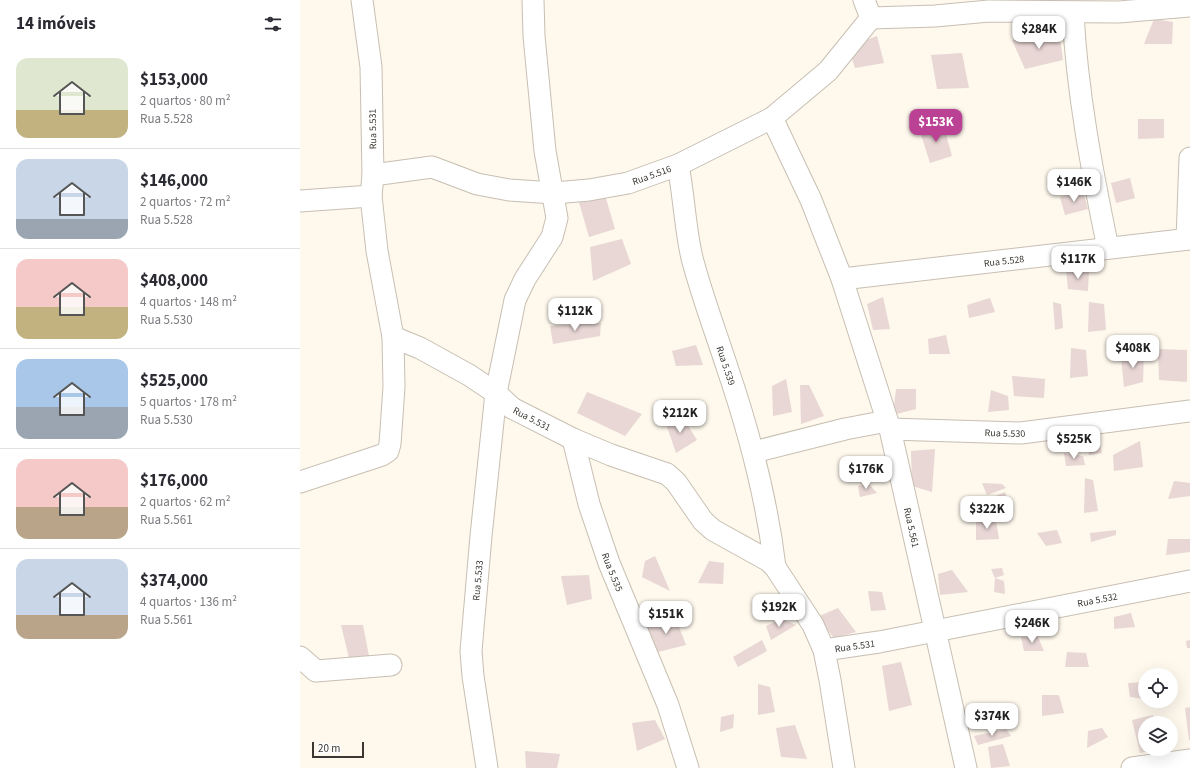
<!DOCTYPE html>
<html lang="pt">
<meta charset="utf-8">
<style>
:root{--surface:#fff;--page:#f2f2f3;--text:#2b2b33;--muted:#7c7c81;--line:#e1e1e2;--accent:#bb4194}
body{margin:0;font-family:"Source Sans 3",sans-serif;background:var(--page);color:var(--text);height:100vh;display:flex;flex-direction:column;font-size:15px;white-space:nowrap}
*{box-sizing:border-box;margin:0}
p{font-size:13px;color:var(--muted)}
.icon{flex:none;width:22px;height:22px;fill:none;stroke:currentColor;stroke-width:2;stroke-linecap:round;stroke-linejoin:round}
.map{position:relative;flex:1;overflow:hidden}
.details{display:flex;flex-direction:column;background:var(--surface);width:300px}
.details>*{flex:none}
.buttons{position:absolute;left:838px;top:668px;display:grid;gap:8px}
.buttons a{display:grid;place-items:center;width:40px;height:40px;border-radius:50%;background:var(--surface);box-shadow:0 4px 16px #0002;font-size:20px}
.scale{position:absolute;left:12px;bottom:10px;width:52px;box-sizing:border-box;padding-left:4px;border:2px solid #3b3833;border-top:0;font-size:11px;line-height:14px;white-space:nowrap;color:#3b3833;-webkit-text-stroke:3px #fff;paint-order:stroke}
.price{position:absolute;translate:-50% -34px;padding:0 9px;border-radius:8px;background:#fff;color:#222;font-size:13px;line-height:26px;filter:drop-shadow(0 1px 2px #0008)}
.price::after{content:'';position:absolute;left:50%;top:24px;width:12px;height:9px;margin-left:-6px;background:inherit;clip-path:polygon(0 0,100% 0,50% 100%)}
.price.on{background:var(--accent);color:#fff}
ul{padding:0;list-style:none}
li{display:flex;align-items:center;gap:12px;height:100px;padding:0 16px}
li+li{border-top:1px solid var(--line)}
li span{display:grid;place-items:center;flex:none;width:112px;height:80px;border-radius:12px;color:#555}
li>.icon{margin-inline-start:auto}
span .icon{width:48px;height:48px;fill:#fffc;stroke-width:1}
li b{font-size:17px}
h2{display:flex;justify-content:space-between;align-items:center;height:48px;padding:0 16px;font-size:17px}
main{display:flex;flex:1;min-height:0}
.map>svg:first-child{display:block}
.building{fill:#e8d7d5}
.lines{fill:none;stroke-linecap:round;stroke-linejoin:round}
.minor-casing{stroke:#c7bfb2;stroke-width:23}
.minor{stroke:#fff;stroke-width:21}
.labels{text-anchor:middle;stroke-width:3;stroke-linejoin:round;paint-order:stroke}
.street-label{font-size:10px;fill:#3b3833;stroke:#fff}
</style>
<main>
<section class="details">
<h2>14 imóveis<svg class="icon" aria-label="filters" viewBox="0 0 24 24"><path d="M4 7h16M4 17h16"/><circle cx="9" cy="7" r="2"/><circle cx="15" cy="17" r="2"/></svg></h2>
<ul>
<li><span style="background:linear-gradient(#dfe7d0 65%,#c2b280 0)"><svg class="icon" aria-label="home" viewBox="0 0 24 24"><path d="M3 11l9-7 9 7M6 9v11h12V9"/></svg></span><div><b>$153,000</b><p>2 quartos · 80 m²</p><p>Rua 5.528</p></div></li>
<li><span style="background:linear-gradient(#c9d6e8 75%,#9aa5b1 0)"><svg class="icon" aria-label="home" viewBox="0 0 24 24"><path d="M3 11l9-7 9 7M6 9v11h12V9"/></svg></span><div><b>$146,000</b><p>2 quartos · 72 m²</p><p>Rua 5.528</p></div></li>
<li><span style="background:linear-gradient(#f6c9c9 60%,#c2b280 0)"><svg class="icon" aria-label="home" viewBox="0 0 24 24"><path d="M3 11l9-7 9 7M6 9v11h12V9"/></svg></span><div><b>$408,000</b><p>4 quartos · 148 m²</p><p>Rua 5.530</p></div></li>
<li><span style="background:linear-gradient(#a9c7e8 60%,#9aa5b1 0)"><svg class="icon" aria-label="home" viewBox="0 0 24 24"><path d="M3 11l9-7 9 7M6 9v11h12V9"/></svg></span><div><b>$525,000</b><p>5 quartos · 178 m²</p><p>Rua 5.530</p></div></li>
<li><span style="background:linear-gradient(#f6c9c9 60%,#b9a48a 0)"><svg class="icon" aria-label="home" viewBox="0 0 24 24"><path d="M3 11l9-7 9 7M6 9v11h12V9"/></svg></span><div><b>$176,000</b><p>2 quartos · 62 m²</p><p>Rua 5.561</p></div></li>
<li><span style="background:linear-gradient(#c9d6e8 70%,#b9a48a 0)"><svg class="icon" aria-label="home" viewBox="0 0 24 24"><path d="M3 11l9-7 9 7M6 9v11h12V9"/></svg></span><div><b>$374,000</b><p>4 quartos · 136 m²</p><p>Rua 5.561</p></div></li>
</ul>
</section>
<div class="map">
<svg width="890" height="768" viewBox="0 0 890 768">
<rect width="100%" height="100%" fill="#fef8ed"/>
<path class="building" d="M854 19 873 22 872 44H844Z
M759 32 763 60 725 69 712 40Z
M577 36 584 63 555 68 548 47Z
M662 53 669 88 637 89 631 55Z
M838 119H864V138L838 139Z
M643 124 652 156 630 163 619 128Z
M830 178 835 198 816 203 811 183Z
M783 191 788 209 765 215 760 197Z
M305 195 315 229 289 237 278 199Z
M322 239 331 264 293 281 290 247Z
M766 269 789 270 788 291 768 289Z
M583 297 590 329 573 330 567 304Z
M690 298 695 312 669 318 667 305Z
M753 302 761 304 763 328 755 330Z
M789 302 804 304 806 330 788 332Z
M301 323 300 336 253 344 250 326Z
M646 335 650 354H629L628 339Z
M396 345 403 365 376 366 372 351Z
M771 348 786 350 788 376 770 378Z
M858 349 887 350V382L859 380Z
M844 351 843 382 824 387 821 357Z
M712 376 745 379 744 398 714 396Z
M486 379 492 412 473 416 472 386Z
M500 385H509L524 416 501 424Z
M596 389H616V409L593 415Z
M691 390 708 396 709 410 688 412Z
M287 392 342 414 325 436 277 413Z
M382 416 397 440 376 453 366 424Z
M786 434 798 436 802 453 789 455Z
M840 441 843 467 814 471 813 455Z
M635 449 632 492 612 486 611 451Z
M764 453 783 456 785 465 766 466Z
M785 478 793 480 798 511 784 513Z
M874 481 890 483V496L868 499Z
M568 483 577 493 560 497 558 486Z
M682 483 702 484 706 488 687 495Z
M705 492 708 503 691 506 689 499Z
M676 521H696L699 539 676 540Z
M757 530 762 543 746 546 737 533Z
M816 530V535L791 542 790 533Z
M868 539H890V552L866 555Z
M355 556 370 591 342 577 345 561Z
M409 561 424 563 423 584 398 583Z
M702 568 704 575 695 578 691 569Z
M652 570 668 592 640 595 638 574Z
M289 575 292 599 267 605 261 576Z
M695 578 704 581 705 594 694 592Z
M568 591 582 592 586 610 571 611Z
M538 608 556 632 534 638 517 617Z
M831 613 835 627 814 629V617Z
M376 619 386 645 358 652 345 625Z
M482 619 496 625 471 640 466 626Z
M41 625H63L69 656 49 658Z
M721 637H738L744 651H724Z
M462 640 467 651 438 667 433 657Z
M890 640V648H887L886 641Z
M767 652 786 653 789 667H765Z
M601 662 612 705 589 711 582 666Z
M845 682V699L830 697 828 683Z
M458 684 470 687 475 712 458 715Z
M742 695H759L764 713 742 716Z
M890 707V740H889L885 708Z
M434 714 433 728 420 732 421 717Z
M853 715 855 723H845V749L855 750 840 753 832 720Z
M355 720 365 739 337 751 332 723Z
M495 725 507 759 481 757 476 728Z
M802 728 808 737 787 748 788 731Z
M706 729 711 736 678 745 674 736Z
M703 744 710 766 691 768 688 747Z
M225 751 260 754 257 768H226Z"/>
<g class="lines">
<g class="minor-casing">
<g id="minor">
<path d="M564 0 571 18"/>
<path d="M773 13C777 92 792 171 808 248"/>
<path d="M571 18 635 16 689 11 819 12 890 6"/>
<path id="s1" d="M472 118 511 200 542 279 590 429 666 768"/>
<path id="s2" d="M378 165C384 196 385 228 392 258 402 296 416 333 428 370 450 435 467 500 475 567"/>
<path id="s3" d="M73 175 132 167 177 184 209 190 254 193 289 190 328 183 378 165 472 118 528 71 571 18"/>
<path d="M0 201 71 196"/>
<path d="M887 239 890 158"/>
<path id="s4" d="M542 279 890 239"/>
<path id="s5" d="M93 337 120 348 169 375 196 393 212 408 273 439 311 455 367 474 376 482 403 521 413 530 469 561 475 567 513 625 524 650 530 680 544 768"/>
<path id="s6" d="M590 429 721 433 890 411"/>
<path id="s7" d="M273 439 289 504 309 563 368 705 388 768"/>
<path d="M454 452 545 429 587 421"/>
<path d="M0 482 82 455 88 451 90 444 94 387 93 337 77 251 71 196 73 175 71 67 62 0"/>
<path id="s8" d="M524 650 579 642 890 581"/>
<path d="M0 657 16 671 91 665"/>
<path id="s9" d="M187 768 173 676 171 651 181 536 196 393 215 300 225 279 252 237 257 218 245 151 234 36 233 0"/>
<path d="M832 768 890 760"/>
</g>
</g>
<use href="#minor" class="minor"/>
</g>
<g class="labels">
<g class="street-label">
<text transform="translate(72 129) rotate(-91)" y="4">Rua 5.531</text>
<text dy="4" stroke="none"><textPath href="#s3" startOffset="285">Rua 5.516</textPath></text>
<text dy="4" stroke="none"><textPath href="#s4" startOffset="163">Rua 5.528</textPath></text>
<text dy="4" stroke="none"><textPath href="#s2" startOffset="207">Rua 5.539</textPath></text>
<text dy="4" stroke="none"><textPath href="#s5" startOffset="162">Rua 5.531</textPath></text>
<text dy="4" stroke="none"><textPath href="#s6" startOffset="115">Rua 5.530</textPath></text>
<text dy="4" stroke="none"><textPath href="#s1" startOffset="434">Rua 5.561</textPath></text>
<text dy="4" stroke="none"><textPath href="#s7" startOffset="139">Rua 5.535</textPath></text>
<text dy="4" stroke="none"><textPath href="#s9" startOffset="189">Rua 5.533</textPath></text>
<text dy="4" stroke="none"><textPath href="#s8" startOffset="278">Rua 5.532</textPath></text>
<text dy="4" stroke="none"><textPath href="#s8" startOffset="31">Rua 5.531</textPath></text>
</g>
</g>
</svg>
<div class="buttons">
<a><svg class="icon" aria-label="locate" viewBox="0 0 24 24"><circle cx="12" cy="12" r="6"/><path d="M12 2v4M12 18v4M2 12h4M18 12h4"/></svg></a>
<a><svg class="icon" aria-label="layers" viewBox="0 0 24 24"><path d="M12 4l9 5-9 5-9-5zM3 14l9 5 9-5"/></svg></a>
</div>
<div class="scale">20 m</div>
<b class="price" style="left:739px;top:50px">$284K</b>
<b class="price on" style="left:636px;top:143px">$153K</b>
<b class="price" style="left:774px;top:203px">$146K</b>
<b class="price" style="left:778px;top:280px">$117K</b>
<b class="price" style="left:275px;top:332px">$112K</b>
<b class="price" style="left:833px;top:369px">$408K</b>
<b class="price" style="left:380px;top:434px">$212K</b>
<b class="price" style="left:774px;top:460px">$525K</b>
<b class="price" style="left:566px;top:490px">$176K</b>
<b class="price" style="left:687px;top:530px">$322K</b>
<b class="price" style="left:479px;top:628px">$192K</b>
<b class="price" style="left:366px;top:635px">$151K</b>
<b class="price" style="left:732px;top:644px">$246K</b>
<b class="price" style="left:692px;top:737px">$374K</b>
</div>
</main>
